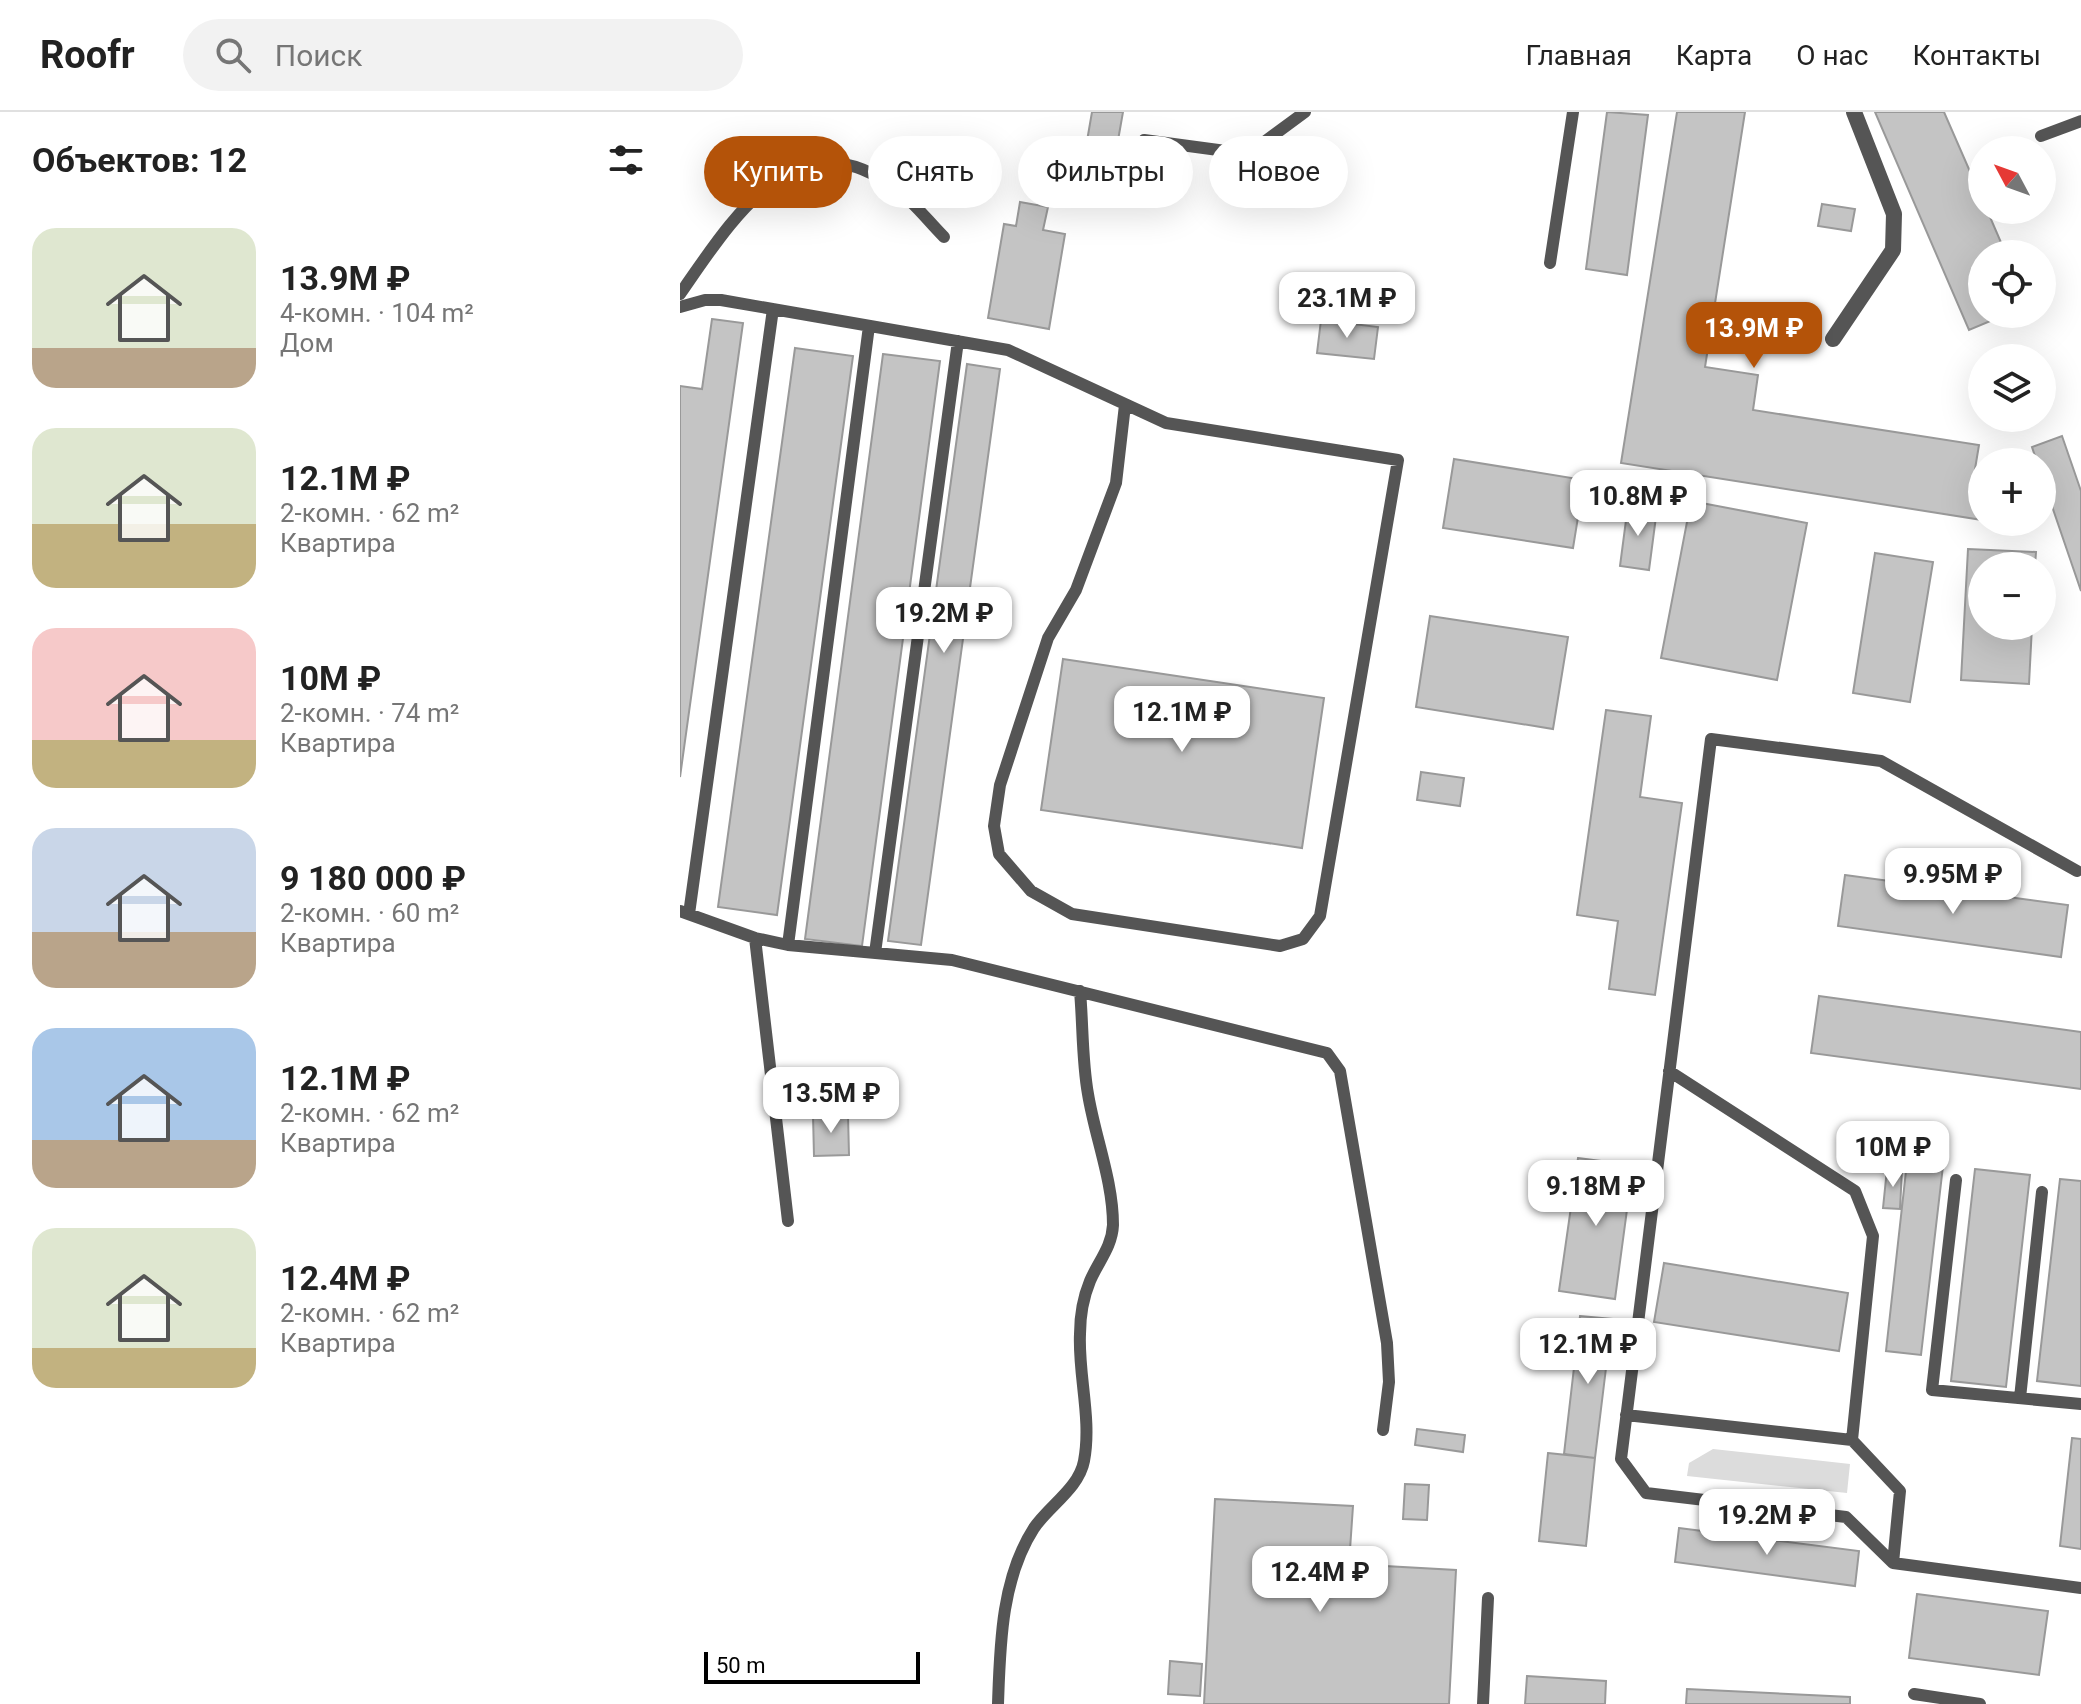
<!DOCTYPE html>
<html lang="ru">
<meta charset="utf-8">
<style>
:root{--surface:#fff;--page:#f2f2f2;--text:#222;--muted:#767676;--line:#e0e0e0;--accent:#b45309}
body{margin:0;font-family:Roboto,sans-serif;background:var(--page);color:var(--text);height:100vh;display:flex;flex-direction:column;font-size:30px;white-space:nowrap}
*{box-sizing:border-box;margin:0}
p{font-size:26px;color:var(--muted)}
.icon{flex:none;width:44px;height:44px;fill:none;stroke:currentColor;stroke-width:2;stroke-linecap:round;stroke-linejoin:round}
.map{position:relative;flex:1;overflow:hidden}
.panel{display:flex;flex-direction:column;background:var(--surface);width:680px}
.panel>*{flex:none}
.top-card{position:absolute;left:24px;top:24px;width:760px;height:72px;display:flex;gap:16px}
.needle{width:52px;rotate:311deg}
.buttons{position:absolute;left:1288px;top:24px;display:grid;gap:16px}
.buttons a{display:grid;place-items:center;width:88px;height:88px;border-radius:50%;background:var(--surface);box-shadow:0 8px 32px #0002;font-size:40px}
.scale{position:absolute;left:24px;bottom:20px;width:216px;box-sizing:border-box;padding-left:8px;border:4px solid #000;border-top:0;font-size:22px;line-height:28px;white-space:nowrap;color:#000;-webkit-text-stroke:6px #fff;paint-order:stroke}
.price{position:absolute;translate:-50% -68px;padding:0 18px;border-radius:16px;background:#fff;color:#222;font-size:26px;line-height:52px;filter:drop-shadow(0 2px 4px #0008)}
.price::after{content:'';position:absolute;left:50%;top:48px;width:24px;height:18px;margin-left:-12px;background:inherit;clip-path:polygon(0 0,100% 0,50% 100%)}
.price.active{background:var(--accent);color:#fff}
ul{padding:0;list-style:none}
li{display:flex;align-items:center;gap:24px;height:200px;padding:0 32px}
li span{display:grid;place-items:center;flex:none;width:224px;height:160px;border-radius:24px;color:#555}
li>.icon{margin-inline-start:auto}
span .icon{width:96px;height:96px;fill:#fffc;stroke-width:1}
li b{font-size:34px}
h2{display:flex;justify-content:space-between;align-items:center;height:96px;padding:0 32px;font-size:34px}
.pill{padding:0 28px;border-radius:36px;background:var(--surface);box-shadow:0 8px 32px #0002;font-size:28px;line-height:72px}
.pill.active{background:var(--accent);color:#fff}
header{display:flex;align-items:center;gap:48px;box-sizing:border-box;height:112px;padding:0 40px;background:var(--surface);border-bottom:2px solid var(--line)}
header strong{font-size:38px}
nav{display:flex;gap:44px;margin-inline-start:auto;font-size:28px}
.search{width:560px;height:72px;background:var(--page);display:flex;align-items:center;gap:20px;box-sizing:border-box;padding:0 28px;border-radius:44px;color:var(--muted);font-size:30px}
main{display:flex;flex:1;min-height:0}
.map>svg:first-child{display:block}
.green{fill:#dcdcdc}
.building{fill:#c4c4c4;stroke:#999;stroke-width:2}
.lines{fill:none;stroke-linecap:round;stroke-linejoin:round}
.lane{stroke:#555;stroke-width:12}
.street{stroke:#555;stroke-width:16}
</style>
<header>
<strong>Roofr</strong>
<div class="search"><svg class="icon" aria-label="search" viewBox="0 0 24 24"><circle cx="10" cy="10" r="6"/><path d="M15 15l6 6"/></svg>Поиск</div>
<nav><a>Главная</a><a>Карта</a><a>О нас</a><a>Контакты</a></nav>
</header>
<main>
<section class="panel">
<h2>Объектов: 12<svg class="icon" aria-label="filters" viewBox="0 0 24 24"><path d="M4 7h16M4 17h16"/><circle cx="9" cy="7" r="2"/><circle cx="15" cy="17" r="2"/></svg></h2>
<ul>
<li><span style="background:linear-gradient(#dfe7d0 75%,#b9a48a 0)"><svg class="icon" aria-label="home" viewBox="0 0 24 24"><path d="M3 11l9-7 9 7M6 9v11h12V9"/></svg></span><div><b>13.9M ₽</b><p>4-комн. · 104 m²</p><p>Дом</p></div></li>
<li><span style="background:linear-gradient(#dfe7d0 60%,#c2b280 0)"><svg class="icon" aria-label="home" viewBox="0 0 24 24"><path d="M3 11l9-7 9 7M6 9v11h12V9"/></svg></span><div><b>12.1M ₽</b><p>2-комн. · 62 m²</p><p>Квартира</p></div></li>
<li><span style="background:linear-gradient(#f6c9c9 70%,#c2b280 0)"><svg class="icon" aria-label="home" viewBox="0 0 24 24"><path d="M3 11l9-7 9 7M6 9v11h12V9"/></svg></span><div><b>10M ₽</b><p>2-комн. · 74 m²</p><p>Квартира</p></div></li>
<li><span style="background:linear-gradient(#c9d6e8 65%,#b9a48a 0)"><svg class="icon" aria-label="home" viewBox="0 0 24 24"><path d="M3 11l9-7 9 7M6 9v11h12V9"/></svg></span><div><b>9 180 000 ₽</b><p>2-комн. · 60 m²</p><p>Квартира</p></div></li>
<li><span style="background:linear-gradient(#a9c7e8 70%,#b9a48a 0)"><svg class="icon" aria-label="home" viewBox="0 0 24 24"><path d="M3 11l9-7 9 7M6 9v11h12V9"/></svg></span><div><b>12.1M ₽</b><p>2-комн. · 62 m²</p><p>Квартира</p></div></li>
<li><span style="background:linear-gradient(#dfe7d0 75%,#c2b280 0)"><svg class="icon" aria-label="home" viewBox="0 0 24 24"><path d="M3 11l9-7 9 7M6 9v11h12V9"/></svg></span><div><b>12.4M ₽</b><p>2-комн. · 62 m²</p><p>Квартира</p></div></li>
</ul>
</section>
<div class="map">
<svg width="1401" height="1592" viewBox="0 0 1401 1592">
<rect width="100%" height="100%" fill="#fff"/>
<path class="green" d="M1033 1337 1170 1352 1167 1381 1007 1364 1009 1351Z"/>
<path class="building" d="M412 0H443L437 34 407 29Z
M927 0 968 3 947 163 906 157Z
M997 0H1065L1025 255 1078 263 1073 298 1299 333 1295 357 1302 358V408L941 351Z
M1195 0H1264L1302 87V98H1307L1326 142H1302V202H1327L1289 218Z
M340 90 368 95 363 118 385 122 369 217 308 206 324 112 336 114Z
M1142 92 1175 97 1171 119 1138 114Z
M32 207 63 211 0 665V274L22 277Z
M641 208 698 215 694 247 637 241Z
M115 236 173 244 97 803 38 795Z
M203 242 260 249 182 834 125 827Z
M287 252 320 257 241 833 208 829Z
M1382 324 1401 379V479L1362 365V350H1357L1352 335Z
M774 347 904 368 893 436 763 416Z
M1011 389 1127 411 1097 568 981 546Z
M948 393 977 397 969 458 940 454Z
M1288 437 1356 440 1355 454H1302V514H1352L1349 572 1281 568Z
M1195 441 1253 450 1230 590 1173 581Z
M750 504 888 525 873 617 736 595Z
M383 547 644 586 622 736 361 698Z
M926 598 971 604 960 685 1002 691 975 883 929 877 938 809 897 803Z
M741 660 784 666 780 694 737 688Z
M1165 763 1388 793 1381 845 1158 814Z
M1139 884 1401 920V977L1131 941Z
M133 1003H168L169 1043 134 1044Z
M898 1046 953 1053 935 1187 879 1179Z
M1227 1050 1263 1054 1241 1243 1206 1239Z
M1207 1057 1222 1058 1220 1097 1203 1096Z
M1295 1057 1350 1063 1326 1275 1271 1269Z
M1380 1067 1401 1069V1274L1357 1269Z
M984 1151 1168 1181 1159 1239 974 1210Z
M900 1204 932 1207 915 1346 884 1342Z
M737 1317 785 1323 783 1340 735 1333Z
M1392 1326 1401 1327V1437L1380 1434Z
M868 1341 915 1346 906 1434 859 1429Z
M725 1372 749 1373 747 1408 723 1407Z
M535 1387 673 1394 669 1452 776 1458 769 1592H524Z
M999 1416 1179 1439 1175 1474 995 1450Z
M1237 1482 1368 1499 1359 1563 1229 1546Z
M490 1549 522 1552 520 1584 488 1582Z
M847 1564 926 1569 925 1592H845Z
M1007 1577 1170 1585V1592H1006Z"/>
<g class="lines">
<path class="lane" d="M1361 24 1401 9
M464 28 568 42 625 0
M870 151 893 0
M0 182C51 109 116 0 216 77 234 90 248 109 264 125
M0 195 25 188H41L328 238 486 311 718 348 640 804 623 827 600 834 392 802 351 779 319 742 314 714 320 673 368 526 396 478 436 371 445 293
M1397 759 1201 649 1031 627 941 1347 966 1381 1166 1405 1213 1451 1401 1476
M0 799 75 826 108 833 272 848 647 941 660 959 707 1231 709 1270 703 1318
M9 802 93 197
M75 826 108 1109
M108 833 189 214
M195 841 278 229
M989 959 1175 1079 1193 1124 1172 1328
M1276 1068 1252 1278 1401 1292
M1340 1286 1362 1080
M946 1303 1172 1328 1220 1379 1213 1451
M1234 1582 1300 1592
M318 1592C320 1534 321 1467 354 1416 369 1394 399 1376 404 1349 412 1307 398 1263 400 1222 400 1203 403 1186 410 1169 418 1150 432 1135 433 1113 433 1069 415 1025 408 982 402 949 403 913 400 879
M803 1592 808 1486"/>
<path class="street" d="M1153 227 1213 138 1214 102 1174 0"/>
</g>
</svg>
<div class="buttons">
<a><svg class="needle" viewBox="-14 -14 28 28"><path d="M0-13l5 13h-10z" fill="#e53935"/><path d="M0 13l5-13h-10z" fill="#767676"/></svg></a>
<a><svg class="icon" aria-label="locate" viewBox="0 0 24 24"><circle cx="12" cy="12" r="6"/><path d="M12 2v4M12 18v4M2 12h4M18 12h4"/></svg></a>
<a><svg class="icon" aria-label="layers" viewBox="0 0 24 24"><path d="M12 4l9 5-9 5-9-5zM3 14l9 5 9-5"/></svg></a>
<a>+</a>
<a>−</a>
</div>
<div class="scale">50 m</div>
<b class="price" style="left:667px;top:228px">23.1M ₽</b>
<b class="price active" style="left:1074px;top:258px">13.9M ₽</b>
<b class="price" style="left:958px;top:426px">10.8M ₽</b>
<b class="price" style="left:264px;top:543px">19.2M ₽</b>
<b class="price" style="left:502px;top:642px">12.1M ₽</b>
<b class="price" style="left:1273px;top:804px">9.95M ₽</b>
<b class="price" style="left:151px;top:1023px">13.5M ₽</b>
<b class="price" style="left:1213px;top:1077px">10M ₽</b>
<b class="price" style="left:916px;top:1116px">9.18M ₽</b>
<b class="price" style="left:908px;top:1274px">12.1M ₽</b>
<b class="price" style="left:1087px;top:1445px">19.2M ₽</b>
<b class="price" style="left:640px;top:1502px">12.4M ₽</b>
<div class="top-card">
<a class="pill active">Купить</a>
<a class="pill">Снять</a>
<a class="pill">Фильтры</a>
<a class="pill">Новое</a>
</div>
</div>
</main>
